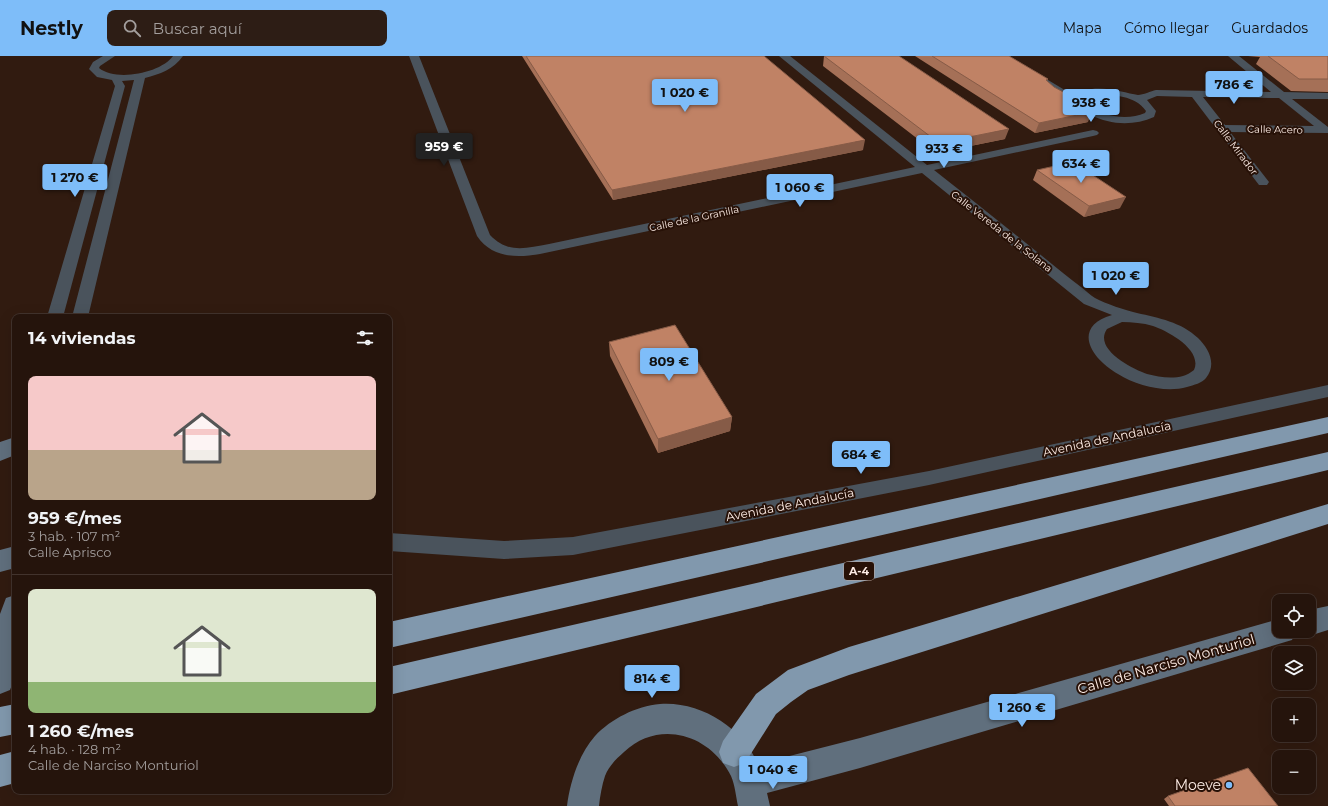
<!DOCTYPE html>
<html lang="es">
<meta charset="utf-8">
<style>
:root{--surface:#25140c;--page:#2d1d15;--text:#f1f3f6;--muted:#a39e9d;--line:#42332d;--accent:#7ebdf9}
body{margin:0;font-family:Montserrat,sans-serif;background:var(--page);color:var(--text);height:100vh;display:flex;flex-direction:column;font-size:15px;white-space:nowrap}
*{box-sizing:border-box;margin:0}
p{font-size:13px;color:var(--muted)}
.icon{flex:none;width:22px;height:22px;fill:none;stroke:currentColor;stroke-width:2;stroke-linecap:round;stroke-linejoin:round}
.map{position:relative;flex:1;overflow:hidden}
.sheet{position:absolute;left:12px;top:258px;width:380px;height:480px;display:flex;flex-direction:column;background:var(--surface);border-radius:8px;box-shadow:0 4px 16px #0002,0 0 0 1px var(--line)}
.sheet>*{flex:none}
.controls{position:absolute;left:1272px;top:538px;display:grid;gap:8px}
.controls a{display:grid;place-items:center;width:44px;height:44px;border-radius:8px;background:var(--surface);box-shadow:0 4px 16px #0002,0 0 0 1px var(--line);font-size:20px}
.price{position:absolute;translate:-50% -34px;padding:0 9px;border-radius:4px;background:var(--accent);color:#111;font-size:13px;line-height:26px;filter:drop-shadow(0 1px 2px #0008)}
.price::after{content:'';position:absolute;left:50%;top:24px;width:12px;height:9px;margin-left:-6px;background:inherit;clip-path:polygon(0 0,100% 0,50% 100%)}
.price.on{background:#222;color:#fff}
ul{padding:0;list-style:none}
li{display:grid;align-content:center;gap:8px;height:212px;padding:0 16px}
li+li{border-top:1px solid var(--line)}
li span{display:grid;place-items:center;height:124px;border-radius:8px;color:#555}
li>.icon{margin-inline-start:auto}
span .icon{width:72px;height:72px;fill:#fffc;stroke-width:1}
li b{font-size:17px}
h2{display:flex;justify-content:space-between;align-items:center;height:48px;padding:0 16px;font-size:17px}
header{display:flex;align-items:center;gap:24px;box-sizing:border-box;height:56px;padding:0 20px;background:var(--accent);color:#111}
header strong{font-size:19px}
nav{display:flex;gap:22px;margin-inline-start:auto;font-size:14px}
.search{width:280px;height:36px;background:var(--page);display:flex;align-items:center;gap:10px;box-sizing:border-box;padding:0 14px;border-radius:8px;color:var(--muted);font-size:15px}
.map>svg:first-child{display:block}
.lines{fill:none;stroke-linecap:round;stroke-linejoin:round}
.street{fill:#4a535c;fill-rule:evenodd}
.secondary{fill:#606f7d;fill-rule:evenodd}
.highway{fill:#8198ad;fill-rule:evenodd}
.wall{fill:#a57057}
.shaded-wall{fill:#865b47}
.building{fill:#c08265;stroke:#865b47}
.poi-dot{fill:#7ebdf9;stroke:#271107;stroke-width:1.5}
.labels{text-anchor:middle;stroke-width:4;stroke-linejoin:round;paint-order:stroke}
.far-street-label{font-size:10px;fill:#fdece5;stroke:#271107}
.shield{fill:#271107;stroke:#bdaaa2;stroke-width:1}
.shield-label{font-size:11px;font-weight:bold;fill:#fdece5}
.street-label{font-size:12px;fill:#fdece5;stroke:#271107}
.near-street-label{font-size:14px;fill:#fdece5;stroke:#271107}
.near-poi-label{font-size:14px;fill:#fdece5;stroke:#271107;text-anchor:end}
</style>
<header>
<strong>Nestly</strong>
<div class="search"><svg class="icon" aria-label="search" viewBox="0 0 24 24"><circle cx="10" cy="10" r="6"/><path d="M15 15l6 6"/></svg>Buscar aquí</div>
<nav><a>Mapa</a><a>Cómo llegar</a><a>Guardados</a></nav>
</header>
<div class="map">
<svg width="1328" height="750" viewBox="0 0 1328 750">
<rect width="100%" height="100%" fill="#311b10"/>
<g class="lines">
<path class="street" d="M103 0H115L100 10 99 12C116 26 161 17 173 0H183C173 14 160 18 145 22L88 261H72L134 24 122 25 125 30 63 261H47L115 30 112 24 97 21 89 13 93 6Z
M409 0H419L490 179C508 198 526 192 549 188L915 111 779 0H790L927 109 1093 74 1097 75 1099 77 1097 79 1093 80 934 114C972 144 1010 174 1047 204 1058 213 1069 222 1081 231 1085 234 1090 239 1095 242 1106 248 1125 254 1137 257 1159 262 1181 266 1198 282 1209 293 1217 308 1206 322 1202 327 1194 329 1187 331 1166 337 1137 330 1118 318 1091 303 1071 271 1112 259L1084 248 922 117 540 198C516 202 492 202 477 180ZM1122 266C1132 266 1143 267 1153 270 1168 275 1203 294 1194 314 1190 317 1187 319 1183 320 1172 323 1158 321 1147 318 1132 313 1093 293 1107 273Z
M996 0H1008L1078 42C1087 24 1123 37 1138 39 1143 39 1151 35 1156 34L1271 36 1228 0H1239L1284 36 1328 37V43H1292L1328 71V77L1230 76 1269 126 1267 129H1259L1192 41 1157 40 1147 44 1156 55 1154 61C1134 70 1110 69 1091 59 1083 55 1082 50 1073 48ZM1096 39C1113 39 1135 39 1146 55L1145 57C1127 65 1101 61 1087 46L1088 42ZM1203 41 1279 42 1314 70 1225 69Z
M1328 329V341L929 429 573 499 504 503 389 495V477L504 485 573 481 929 415Z"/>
<path class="secondary" d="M15 381V399L0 405V386Z
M15 490V512L0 516V494Z
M15 539V621L10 634 0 638V558L6 542Z
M1328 550V574L1309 580 1299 576 1309 575V554Z
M1279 563V575H1296L1292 584 860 712 767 737 770 750H738C736 741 735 729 731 720 710 678 659 663 624 696 616 703 609 710 605 720 602 729 600 740 599 750H567C570 726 579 698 595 680 611 663 636 650 660 648 700 645 742 671 758 708L860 682Z"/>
<path class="highway" d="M1328 361V377L389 592V566Z
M1328 396V414L389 639V611Z
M1328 448V468L849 619 808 634 791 646 776 658 745 707 734 711 723 707 719 696 723 685 756 638 788 614 849 591Z
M15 648V678L0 681V651Z
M15 695V727L0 731V699Z"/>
</g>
<path class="wall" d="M522 0H764L863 94 613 144Z
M824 0 1005 83 936 97 823 10Z
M915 0H1009L1048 23 1047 25 1088 66 1035 77Z
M1248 0H1328V36L1291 35 1256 8 1260 1Z
M1037 114 1120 152 1084 161 1033 124Z
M609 286 732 361 730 375 658 397 610 300Z
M1168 740 1278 750H1169L1164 743Z"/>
<path class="shaded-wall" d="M1092 56 1088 66 1035 77 1039 67Z
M1009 73 1005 83 936 97 939 87Z
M865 84 863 94 613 144 612 134Z
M1126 141 1120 152 1084 161 1089 150Z
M732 361 730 375 658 397V383Z"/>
<path class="building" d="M526 0H764L865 84 612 134Z
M824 0H899L1009 73 939 87Z
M932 0H1009L1048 23 1046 24 1054 31 1067 38 1092 56 1039 67Z
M1268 0H1328V23H1299Z
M1073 106 1126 141 1089 150 1037 114Z
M675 269 732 361 658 383 609 286Z
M1248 712 1278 750H1175L1168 740Z"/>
<circle class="poi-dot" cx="1229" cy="729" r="4"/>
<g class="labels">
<g class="far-street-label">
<text transform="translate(1275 73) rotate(1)" y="4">Calle Acero</text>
<text transform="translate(1236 91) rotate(53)" y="4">Calle Mirador</text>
<text transform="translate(694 162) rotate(-12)" y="4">Calle de la Granilla</text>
<text transform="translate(1002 175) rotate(38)" y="4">Calle Vereda de la Solana</text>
</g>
<rect class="shield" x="844" y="506" width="30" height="18" rx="3"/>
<g class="shield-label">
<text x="859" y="519">A-4</text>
</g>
<g class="street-label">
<text transform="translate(1107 383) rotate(-12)" y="4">Avenida de Andalucía</text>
<text transform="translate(790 449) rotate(-11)" y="4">Avenida de Andalucía</text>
</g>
<g class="near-street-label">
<text transform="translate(1166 608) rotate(-16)" y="5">Calle de Narciso Monturiol</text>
</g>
<g class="near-poi-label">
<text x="1221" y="734">Moeve</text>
</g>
</g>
</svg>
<div class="controls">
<a><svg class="icon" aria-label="locate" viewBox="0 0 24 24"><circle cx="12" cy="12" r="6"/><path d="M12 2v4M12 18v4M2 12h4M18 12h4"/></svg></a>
<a><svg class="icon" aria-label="layers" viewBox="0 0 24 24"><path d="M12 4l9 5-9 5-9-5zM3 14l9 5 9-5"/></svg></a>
<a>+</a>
<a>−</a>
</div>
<b class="price" style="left:1234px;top:49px">786 €</b>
<b class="price" style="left:685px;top:57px">1 020 €</b>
<b class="price" style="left:1091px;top:67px">938 €</b>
<b class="price on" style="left:444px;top:111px">959 €</b>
<b class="price" style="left:944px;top:113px">933 €</b>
<b class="price" style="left:1081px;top:128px">634 €</b>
<b class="price" style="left:75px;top:142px">1 270 €</b>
<b class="price" style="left:800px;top:152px">1 060 €</b>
<b class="price" style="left:1116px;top:240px">1 020 €</b>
<b class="price" style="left:669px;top:326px">809 €</b>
<b class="price" style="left:861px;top:419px">684 €</b>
<b class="price" style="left:652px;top:643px">814 €</b>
<b class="price" style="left:1022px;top:672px">1 260 €</b>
<b class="price" style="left:773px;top:734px">1 040 €</b>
<section class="sheet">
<h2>14 viviendas<svg class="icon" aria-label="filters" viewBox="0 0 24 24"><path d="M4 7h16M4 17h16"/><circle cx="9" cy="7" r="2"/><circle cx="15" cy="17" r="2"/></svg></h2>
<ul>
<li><span style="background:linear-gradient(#f6c9c9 60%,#b9a48a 0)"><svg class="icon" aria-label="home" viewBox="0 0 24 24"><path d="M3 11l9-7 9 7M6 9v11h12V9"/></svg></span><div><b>959 €/mes</b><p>3 hab. · 107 m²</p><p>Calle Aprisco</p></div></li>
<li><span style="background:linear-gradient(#dfe7d0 75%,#8fb573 0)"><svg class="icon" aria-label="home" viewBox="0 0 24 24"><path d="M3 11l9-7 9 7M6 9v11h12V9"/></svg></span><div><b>1 260 €/mes</b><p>4 hab. · 128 m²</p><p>Calle de Narciso Monturiol</p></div></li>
</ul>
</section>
</div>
